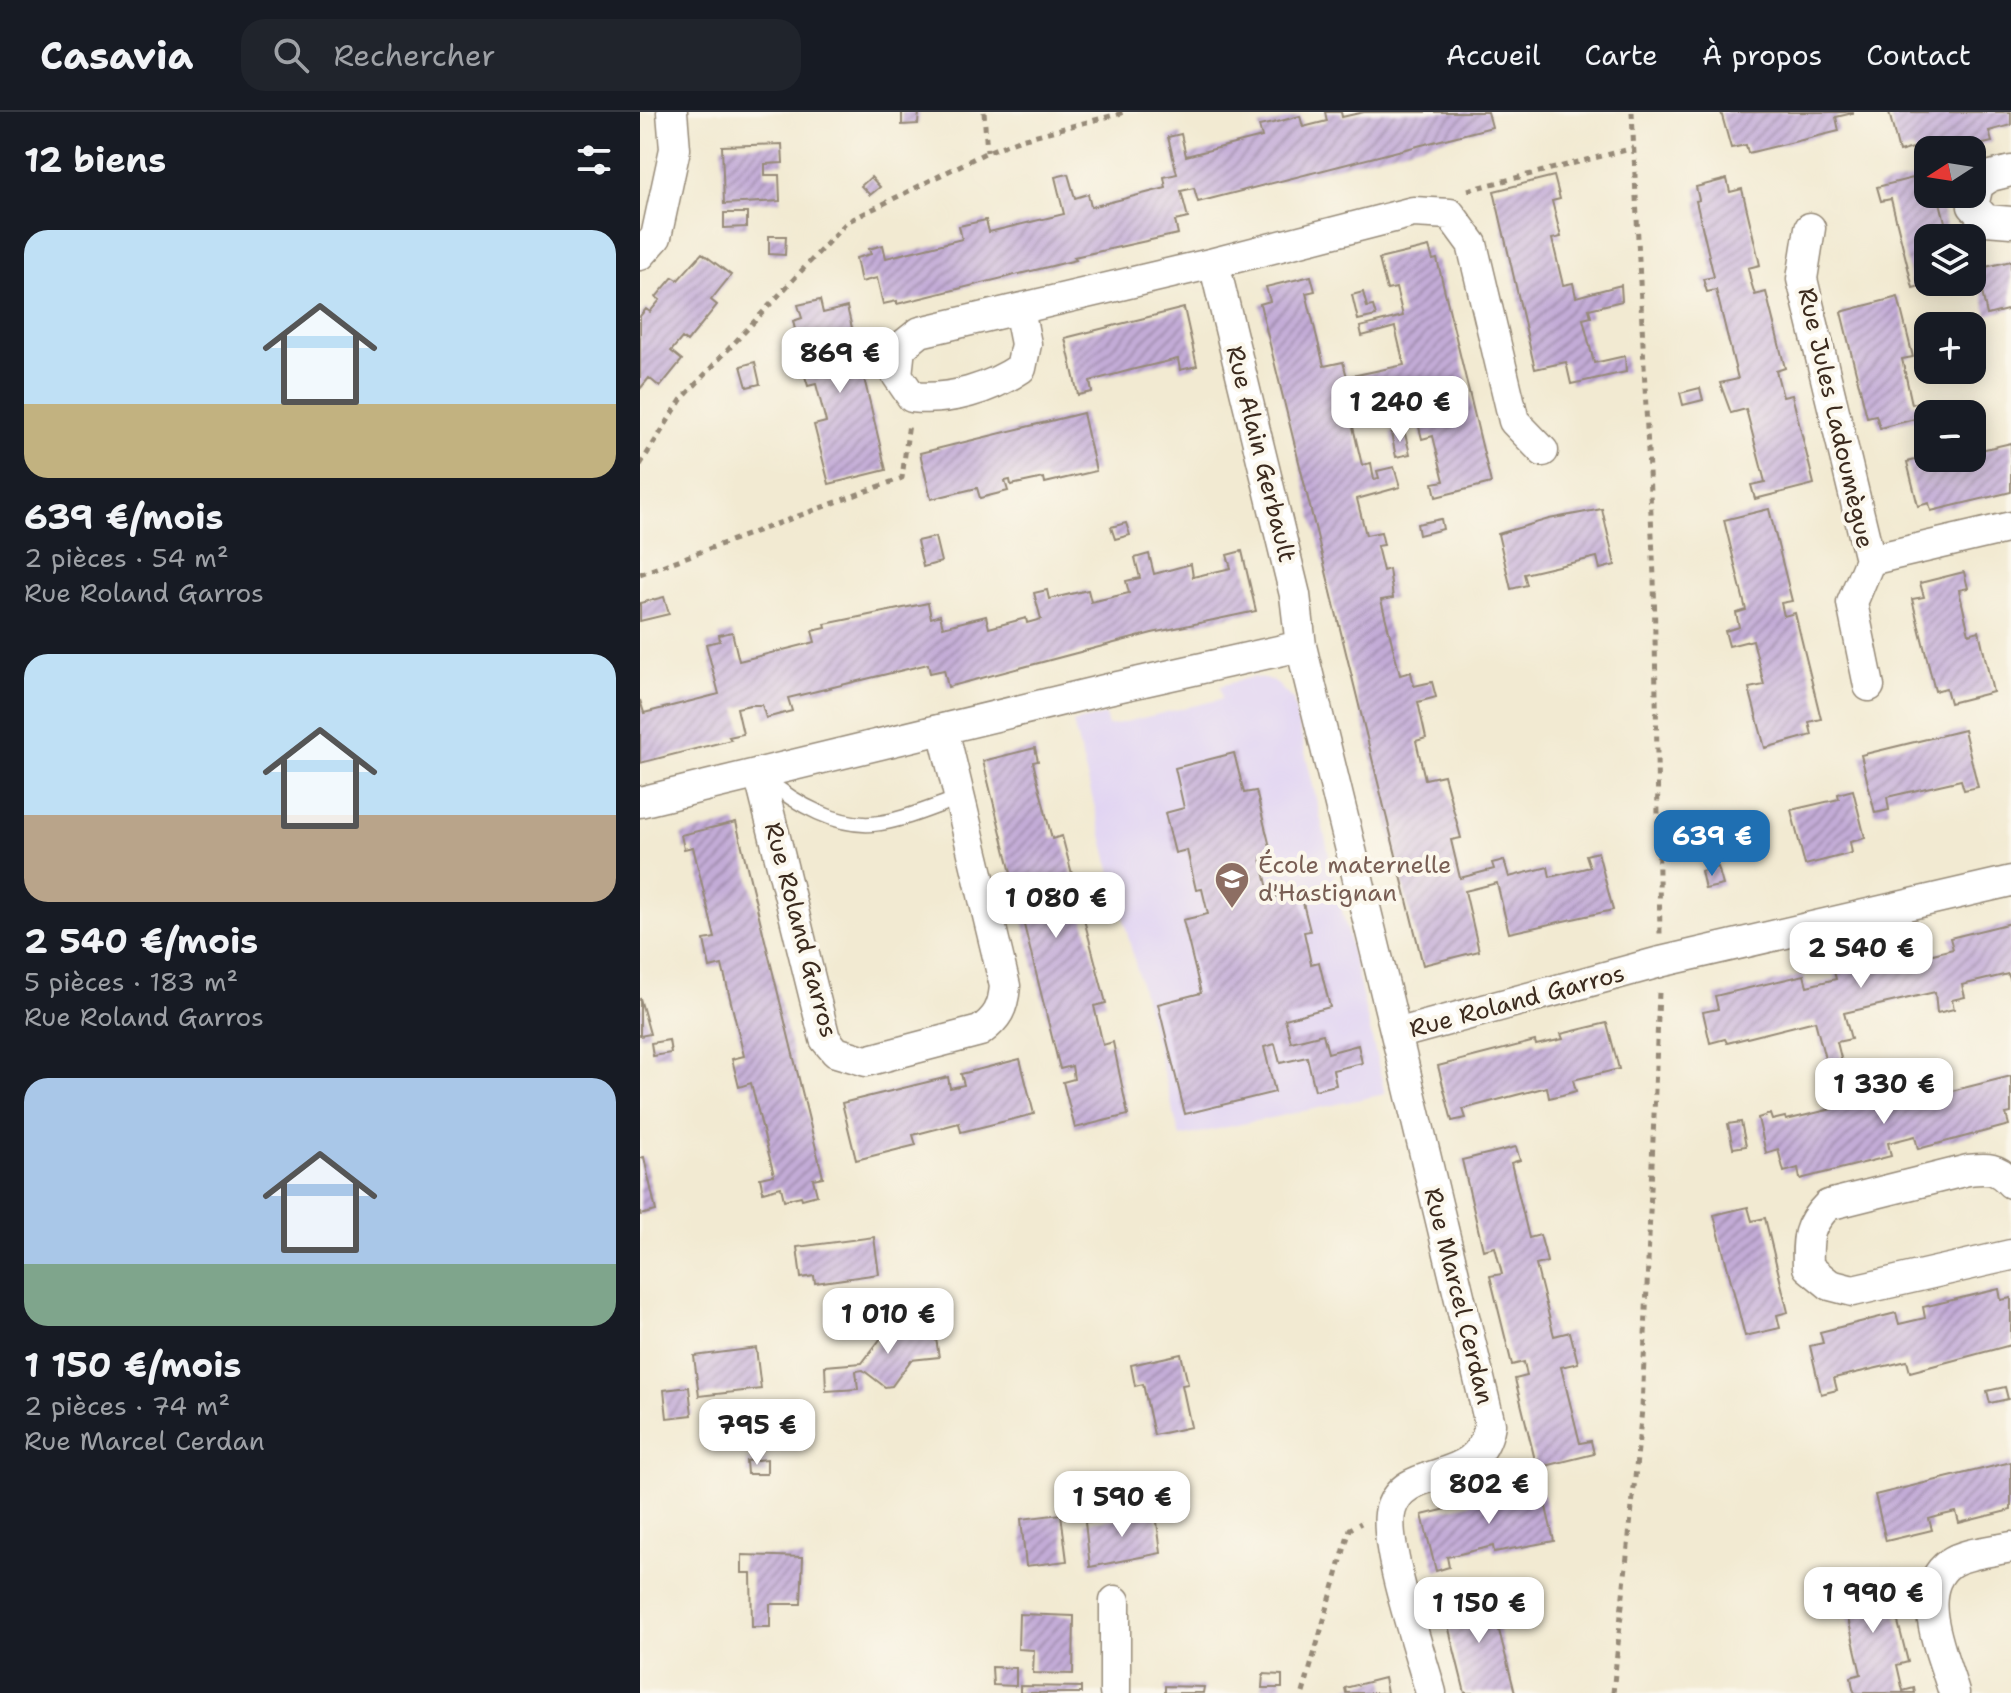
<!DOCTYPE html>
<html lang="fr">
<meta charset="utf-8">
<style>
:root{--surface:#171b24;--page:#20242c;--text:#f1f3f6;--muted:#9ea1a6;--line:#363941;--accent:#1f6fb2}
body{margin:0;font-family:"Shantell Sans",sans-serif;background:var(--page);color:var(--text);height:100vh;display:flex;flex-direction:column;font-size:30px;white-space:nowrap}
*{box-sizing:border-box;margin:0}
p{font-size:26px;color:var(--muted)}
.icon{flex:none;width:44px;height:44px;fill:none;stroke:currentColor;stroke-width:2;stroke-linecap:round;stroke-linejoin:round}
.map{position:relative;flex:1;overflow:hidden}
.sheet{display:flex;flex-direction:column;background:var(--surface);width:640px}
.sheet>*{flex:none}
.needle{width:52px;rotate:258deg}
.fabs{position:absolute;left:1274px;top:24px;display:grid;gap:16px}
.fabs a{display:grid;place-items:center;width:72px;height:72px;border-radius:16px;background:var(--surface);box-shadow:0 4px 20px #0003;font-size:40px}
.price{position:absolute;translate:-50% -68px;padding:0 18px;border-radius:16px;background:#fff;color:#222;font-size:26px;line-height:52px;filter:drop-shadow(0 2px 4px #0008)}
.price::after{content:'';position:absolute;left:50%;top:48px;width:24px;height:18px;margin-left:-12px;background:inherit;clip-path:polygon(0 0,100% 0,50% 100%)}
.price.selected{background:var(--accent);color:#fff}
ul{padding:0;list-style:none}
li{display:grid;align-content:center;gap:16px;height:424px;padding:0 24px}
li span{display:grid;place-items:center;height:248px;border-radius:24px;color:#555}
li>.icon{margin-inline-start:auto}
span .icon{width:144px;height:144px;fill:#fffc;stroke-width:1}
li b{font-size:34px}
h2{display:flex;justify-content:space-between;align-items:center;height:96px;padding:0 24px;font-size:34px}
header{display:flex;align-items:center;gap:48px;box-sizing:border-box;height:112px;padding:0 40px;background:var(--surface);border-bottom:2px solid var(--line)}
header strong{font-size:38px}
nav{display:flex;gap:44px;margin-inline-start:auto;font-size:28px}
.search{width:560px;height:72px;background:var(--page);display:flex;align-items:center;gap:20px;box-sizing:border-box;padding:0 28px;border-radius:24px;color:var(--muted);font-size:30px}
main{display:flex;flex:1;min-height:0}
.map>svg:first-child{display:block}
.built{fill:#e1d4f3}
.building{fill:url(#building-hatch)}
.lines{fill:none;stroke-linecap:round;stroke-linejoin:round}
.service-casing{stroke:#968a78;stroke-width:17}
.minor-casing{stroke:#968a78;stroke-width:33}
.path{stroke:#968a78;stroke-width:5;stroke-dasharray:6 6;stroke-linecap:butt}
.service{stroke:#fff;stroke-width:14}
.minor{stroke:#fff;stroke-width:30}
.labels{text-anchor:middle;stroke-width:8;stroke-linejoin:round;paint-order:stroke}
.street-label{font-size:24px;fill:#3b2a1e;stroke:#fbf7ec}
.education-label{font-size:24px;fill:#785e54;stroke:#fbf7ec;text-anchor:start}
</style>
<header>
<strong>Casavia</strong>
<div class="search"><svg class="icon" aria-label="search" viewBox="0 0 24 24"><circle cx="10" cy="10" r="6"/><path d="M15 15l6 6"/></svg>Rechercher</div>
<nav><a>Accueil</a><a>Carte</a><a>À propos</a><a>Contact</a></nav>
</header>
<main>
<section class="sheet">
<h2>12 biens<svg class="icon" aria-label="filters" viewBox="0 0 24 24"><path d="M4 7h16M4 17h16"/><circle cx="9" cy="7" r="2"/><circle cx="15" cy="17" r="2"/></svg></h2>
<ul>
<li><span style="background:linear-gradient(#bfe0f5 70%,#c2b280 0)"><svg class="icon" aria-label="home" viewBox="0 0 24 24"><path d="M3 11l9-7 9 7M6 9v11h12V9"/></svg></span><div><b>639 €/mois</b><p>2 pièces · 54 m²</p><p>Rue Roland Garros</p></div></li>
<li><span style="background:linear-gradient(#bfe0f5 65%,#b9a48a 0)"><svg class="icon" aria-label="home" viewBox="0 0 24 24"><path d="M3 11l9-7 9 7M6 9v11h12V9"/></svg></span><div><b>2 540 €/mois</b><p>5 pièces · 183 m²</p><p>Rue Roland Garros</p></div></li>
<li><span style="background:linear-gradient(#a9c7e8 75%,#7fa58c 0)"><svg class="icon" aria-label="home" viewBox="0 0 24 24"><path d="M3 11l9-7 9 7M6 9v11h12V9"/></svg></span><div><b>1 150 €/mois</b><p>2 pièces · 74 m²</p><p>Rue Marcel Cerdan</p></div></li>
</ul>
</section>
<div class="map">
<svg width="1371" height="1581" viewBox="0 0 1371 1581">
<defs>
<pattern id="building-hatch" width="6" height="6" patternUnits="userSpaceOnUse" patternTransform="scale(2)"><rect width="6" height="6" fill="#c3acd7"/><path d="M-1 1l2-2M0 6l6-6M5 7l2-2" fill="none" stroke="#a08cae"/></pattern>
</defs>
<rect width="100%" height="100%" fill="#fbf7ec"/>
<filter id="ink" filterUnits="userSpaceOnUse"><feTurbulence type="fractalNoise" baseFrequency=".0125" numOctaves="2"/><feDisplacementMap in="SourceGraphic" scale="16" xChannelSelector="R" yChannelSelector="G"/><feConvolveMatrix kernelMatrix="1 2 1 2 8 2 1 2 1" color-interpolation-filters="sRGB"/></filter>
<filter id="wash" filterUnits="userSpaceOnUse"><feTurbulence type="fractalNoise" baseFrequency=".006" numOctaves="4" result="noise"/><feDisplacementMap in="SourceGraphic" scale="32" xChannelSelector="R" yChannelSelector="G"/><feGaussianBlur stdDeviation="1.8" result="paint"/><feColorMatrix in="noise" values="0 0 0 0 0 0 0 0 0 0 0 0 0 0 0 0 0 1.4 0 .05"/><feComposite in="paint" operator="in"/></filter>
<g filter="url(#wash)">
<rect width="100%" height="100%" fill="#f2ead2"/>
<path class="built" d="M612 565 634 569 653 588 745 982 540 1025 433 611 465 603 468 614 582 587 580 574Z"/>
<g id="blocks">
<path class="building" d="M262 0H279L278 12 262 13Z
M685 0H701L702 5 724 0H848L852 15 558 90 554 76 541 79 548 106 535 109 538 122 434 145 436 148 257 192V189L243 192 237 166 221 170 216 146 231 142 229 137 243 133 246 146 322 127 319 114 346 108 349 120 424 102 415 65 428 62 435 86 448 82 451 95 526 76 524 65 537 62 528 25 541 22 546 44 622 25 619 14 633 11 660 4 663 15 687 9Z
M1081 0H1213V1L1196 5 1199 19 1108 41 1106 33 1091 36Z
M1249 0H1371V13L1349 19 1352 30 1318 38H1288V45L1276 48 1273 36 1259 40Z
M142 32 143 51 125 52V63H139L140 89 84 92 82 34Z
M1285 63 1288 82H1298L1309 126H1288V172L1273 176 1251 87 1241 89 1237 75Z
M914 64 920 87 912 89 921 125 912 127 923 173 933 171 936 185 981 173 982 189 949 197 951 205 943 207 954 251 985 244 986 260 931 272 926 250 895 257 854 79Z
M231 65 240 75 230 83 221 74Z
M1087 67 1090 80 1102 77 1120 153 1108 156 1111 170 1115 183 1126 180 1145 256 1136 259 1143 285 1152 283 1174 372 1115 387 1111 373 1125 370 1106 297 1091 301 1080 271 1098 267 1076 178 1067 180 1063 167 1074 165 1056 89 1059 88 1056 75Z
M84 101H107V115L84 116Z
M129 124H146L145 143 129 142Z
M789 135 793 148 797 147 851 371 796 385 793 371 804 369 793 324 782 327 771 282 761 284 760 279 749 282 746 272 705 281 722 353 731 351 734 367 739 366 737 359 754 355 760 375 717 387 726 423 741 420 744 433 737 434 743 459 749 457 753 486 741 488 760 563 771 560 774 574 792 570 796 585 778 590 786 626 776 629 785 667 804 663 821 726 811 728 820 766 854 757 852 751 864 748 869 765 908 755 910 765 950 755 946 743 958 740 973 798 869 821 857 771 825 779 839 839 783 853 620 192 630 189 626 175 671 164 675 179 666 181 684 254 703 250 707 265 764 253 755 215 722 224 720 215 763 204 756 176 747 178 739 147Z
M62 141 91 163 71 188 77 193 47 230 42 226 31 239 42 248 20 275 9 266 0 277V204L6 197 10 200 20 188 16 185 33 165 38 168Z
M1371 149V197L1347 203 1337 157Z
M723 180 727 195 733 194 736 204 718 208 712 183Z
M1258 185 1273 245 1262 247 1272 292 1290 287 1294 302 1240 316 1236 303 1227 305 1201 200Z
M180 188 183 201 207 195 246 358 189 372 174 313 186 310 176 272 168 274 164 261 173 259 164 220 156 222 153 209 162 206 158 193Z
M544 196 557 254 540 258 538 247 495 257 450 269 452 280 438 283 425 226Z
M115 250 120 272 107 275 101 254Z
M1060 276 1063 288 1043 293 1040 281Z
M443 301 456 359 405 371 404 366 371 373 370 368 365 369 368 379 340 386 337 376 291 387 280 341Z
M764 318 770 342 756 345 751 321Z
M1371 331V380L1291 399 1289 391 1278 394 1267 350 1284 346 1285 352 1309 346H1332V340Z
M962 397 975 453 960 457 957 445 884 462 887 473 871 477 858 422 909 407Z
M1129 397 1152 489 1141 491 1144 504 1155 501 1181 607 1169 610 1172 623 1125 636 1109 576 1124 573 1113 528 1089 534 1085 519 1099 515 1096 501 1106 498 1084 408Z
M801 407 803 417 779 423 777 412Z
M486 411 490 423 475 427 471 415Z
M295 425 301 450 283 455 277 429Z
M602 439 616 499 512 521 308 575 304 558 290 561 288 552 148 586 152 599 126 606 122 593H110L97 596 103 622 89 625 91 628 0 651V588L4 601 79 582 66 532 80 529 79 523 92 520 99 549 175 530 172 519 186 516 185 512 288 491 291 506 300 503 303 515 346 504 349 516 386 506 387 511 401 507 394 481 407 478 409 487 448 478 451 490 489 481 486 469 500 466 495 446 509 442 514 462 551 452 553 465 591 456 587 443Z
M1324 460 1328 476 1319 478 1329 522 1339 519 1353 580 1310 591 1306 576 1295 579 1272 487 1284 485 1280 471Z
M24 485 29 502 0 509V491Z
M1324 618 1338 675 1324 678 1321 668 1247 685 1249 698 1235 701 1221 643Z
M395 636 398 649 393 650 412 727 422 724 466 891 454 894 463 933 473 930 488 1003 435 1016 423 970 434 967 432 954 420 957 343 649Z
M594 641 604 681 616 679 632 743 621 746 630 786 660 779 670 819 664 820 671 852 679 850 690 895 645 907 651 930 683 922 688 941 718 933 722 951 693 958 696 973 675 978 667 945 640 951 635 932 624 935 635 980 545 1002 518 892 561 881 543 808 568 802 562 777 556 778 547 738 535 741 525 701 544 696 535 656Z
M1213 678 1225 726 1210 730 1212 741 1165 753 1151 698 1199 687 1198 682Z
M96 710 183 1065 173 1067 177 1083 162 1087 161 1084 144 1088 141 1075 123 1080 120 1066 134 1063 111 971 99 975 92 947 104 944 82 853 70 856 64 828 75 826 53 735 44 737 41 723Z
M1078 755 1083 773 1065 777 1061 759Z
M1371 811V869L1368 862 1322 873 1325 885 1312 888 1314 897 1297 901 1295 880 1204 901 1211 927 1197 930 1203 954 1188 958 1175 909 1087 931 1085 927 1070 931 1063 900 1078 897 1075 884 1164 863 1167 874 1196 867 1193 856 1282 833 1285 844 1313 837 1310 826Z
M0 886 10 922 0 924Z
M967 911 979 957 933 968 936 979 922 983 909 986 907 975 823 997 826 1006 812 1009 798 954 895 929 896 933 923 927 921 922Z
M29 928 31 941 13 944 11 931Z
M380 947 394 1002 321 1020 319 1011 273 1023 276 1033 216 1048 202 991 308 965 310 976 324 973 321 962Z
M1371 964V1001L1366 1002 1369 1013 1278 1037 1275 1024 1248 1031 1251 1044 1160 1067 1158 1056 1144 1060 1138 1037 1126 1041 1118 1006 1130 1002 1132 1008 1145 1005 1146 1008 1234 987 1233 979 1248 975 1250 983 1266 979 1268 990Z
M1101 1010 1106 1034 1093 1036 1088 1012Z
M876 1035 880 1048 871 1051 889 1126 900 1123 904 1137 907 1150 896 1153 914 1224 930 1220 938 1251 921 1255 940 1331 951 1329 954 1342 897 1356 875 1267 887 1264 884 1250 872 1253 850 1164 862 1162 855 1135 843 1138 822 1048Z
M4 1045 16 1099 0 1103V1046Z
M1108 1095 1112 1109 1125 1106 1148 1200 1137 1203 1140 1216 1105 1224 1074 1103Z
M234 1125 239 1162 175 1171 174 1164 161 1166 157 1135Z
M1359 1177 1361 1188 1371 1186V1233L1270 1260 1267 1249 1194 1266 1197 1278 1181 1282 1170 1234 1183 1231 1180 1220 1256 1201 1259 1212 1285 1206 1283 1195Z
M293 1208 299 1245 271 1248 252 1274 245 1275 223 1258 216 1259 218 1277 186 1279 185 1254 222 1251 251 1213Z
M116 1236 121 1277 59 1284 54 1244Z
M541 1242 548 1272 542 1273 551 1315 514 1323 503 1272 495 1274 491 1253Z
M49 1275 52 1303 27 1306 24 1278Z
M1365 1275 1368 1287 1350 1291 1347 1279Z
M127 1347V1362H107L106 1349Z
M1371 1350V1398L1319 1411 1316 1400 1303 1403 1289 1407 1292 1418 1246 1429 1235 1383Z
M901 1374 914 1429 854 1440 853 1434 807 1445 809 1455 796 1459 782 1403Z
M457 1380 459 1391 443 1393 442 1382Z
M421 1402 427 1449 386 1454 381 1407Z
M516 1402 521 1441 450 1455 445 1410Z
M102 1443 163 1445 161 1492H130V1515H112L111 1461H102Z
M1235 1463 1238 1477 1249 1474 1268 1550 1257 1553 1263 1579 1274 1576 1275 1581H1215L1213 1577 1211 1565 1221 1562 1203 1485 1188 1488 1185 1475Z
M859 1479 863 1492 853 1495 875 1581H825L803 1493Z
M379 1502 434 1504 433 1562 393 1561 394 1538 378 1537Z
M352 1555 376 1556V1574L353 1573Z
M623 1562 642 1563V1576H622Z
M744 1566 747 1581H706L705 1576Z
M380 1574 441 1575V1581H380Z
M525 1574 564 1575 563 1581H525Z"/>
</g>
</g>
<g filter="url(#ink)">
<use href="#blocks" fill-opacity="0" stroke="#968a78" stroke-width="2"/>
<g class="lines">
<g class="service-casing">
<path id="service" d="M125 666C154 691 200 718 240 711 267 707 293 695 319 686"/>
</g>
<g class="minor-casing">
<path id="minor" d="M1371 59 1351 64 1338 73 1333 94 1346 108 1371 110
M1170 116 1162 167 1230 448
M0 143 16 125 35 37 32 0
M379 197 386 232 381 256C350 277 310 289 272 285L257 263 260 236 280 220 574 151
M661 534 655 483 574 151 773 100 810 102 832 132 874 309 903 339
M1229 574 1212 491 1230 448 1371 415
M119 661 185 927 196 940 226 949 340 919C358 906 363 896 365 874L303 617
M0 690 464 578 661 534 756 922 1020 850 1371 769
M756 922 850 1312C839 1379 766 1348 751 1397 741 1429 781 1543 791 1581
M1371 1071C1357 1055 1348 1056 1328 1058L1188 1093C1167 1114 1167 1126 1168 1155L1190 1173 1213 1179 1371 1143
M475 1581V1489
M1314 1581C1304 1545 1271 1479 1310 1451 1324 1441 1354 1439 1371 1435"/>
</g>
<path class="path" d="M344 0 347 40
M992 0 1014 465 1020 822
M828 78 994 36
M0 353 41 288 207 110 347 40 381 27 486 0
M0 462 262 366 269 311
M663 1581 710 1417 721 1411
M973 1581 1002 1297 1019 880"/>
<use href="#service" class="service"/>
<use href="#minor" class="minor"/>
</g>
</g>
<defs>
<g id="school-pin" transform="scale(1.8)"><path d="M0 17L-7.5 6A9.5 9.5 0 1 1 7.5 6Z" fill="#8d6e63" stroke="#fbf7ec"/><path d="M0-5L7-2L0 1L-7-2ZM-4 1L0 2.5L4 1V4Q0 6-4 4Z" fill="#fff"/></g>
</defs>
<g fill-rule="evenodd">
<use href="#school-pin" x="592" y="767"/>
</g>
<g class="labels">
<g class="street-label">
<text transform="translate(1196 306) rotate(77)" y="8">Rue Jules Ladoumègue</text>
<text transform="translate(621 342) rotate(76)" y="8">Rue Alain Gerbault</text>
<text transform="translate(161 818) rotate(75)" y="8">Rue Roland Garros</text>
<text transform="translate(877 889) rotate(-15)" y="8">Rue Roland Garros</text>
<text transform="translate(819 1184) rotate(76)" y="8">Rue Marcel Cerdan</text>
</g>
<g class="education-label">
<text x="618" y="761">École maternelle<tspan x="618" dy="28">d'Hastignan</tspan></text>
</g>
</g>
</svg>
<div class="fabs">
<a><svg class="needle" viewBox="-14 -14 28 28"><path d="M0-13l5 13h-10z" fill="#e53935"/><path d="M0 13l5-13h-10z" fill="#9ea1a6"/></svg></a>
<a><svg class="icon" aria-label="layers" viewBox="0 0 24 24"><path d="M12 4l9 5-9 5-9-5zM3 14l9 5 9-5"/></svg></a>
<a>+</a>
<a>−</a>
</div>
<b class="price" style="left:200px;top:283px">869 €</b>
<b class="price" style="left:760px;top:332px">1 240 €</b>
<b class="price selected" style="left:1072px;top:766px">639 €</b>
<b class="price" style="left:416px;top:828px">1 080 €</b>
<b class="price" style="left:1221px;top:878px">2 540 €</b>
<b class="price" style="left:1244px;top:1014px">1 330 €</b>
<b class="price" style="left:248px;top:1244px">1 010 €</b>
<b class="price" style="left:117px;top:1355px">795 €</b>
<b class="price" style="left:849px;top:1414px">802 €</b>
<b class="price" style="left:482px;top:1427px">1 590 €</b>
<b class="price" style="left:1233px;top:1523px">1 990 €</b>
<b class="price" style="left:839px;top:1533px">1 150 €</b>
</div>
</main>
